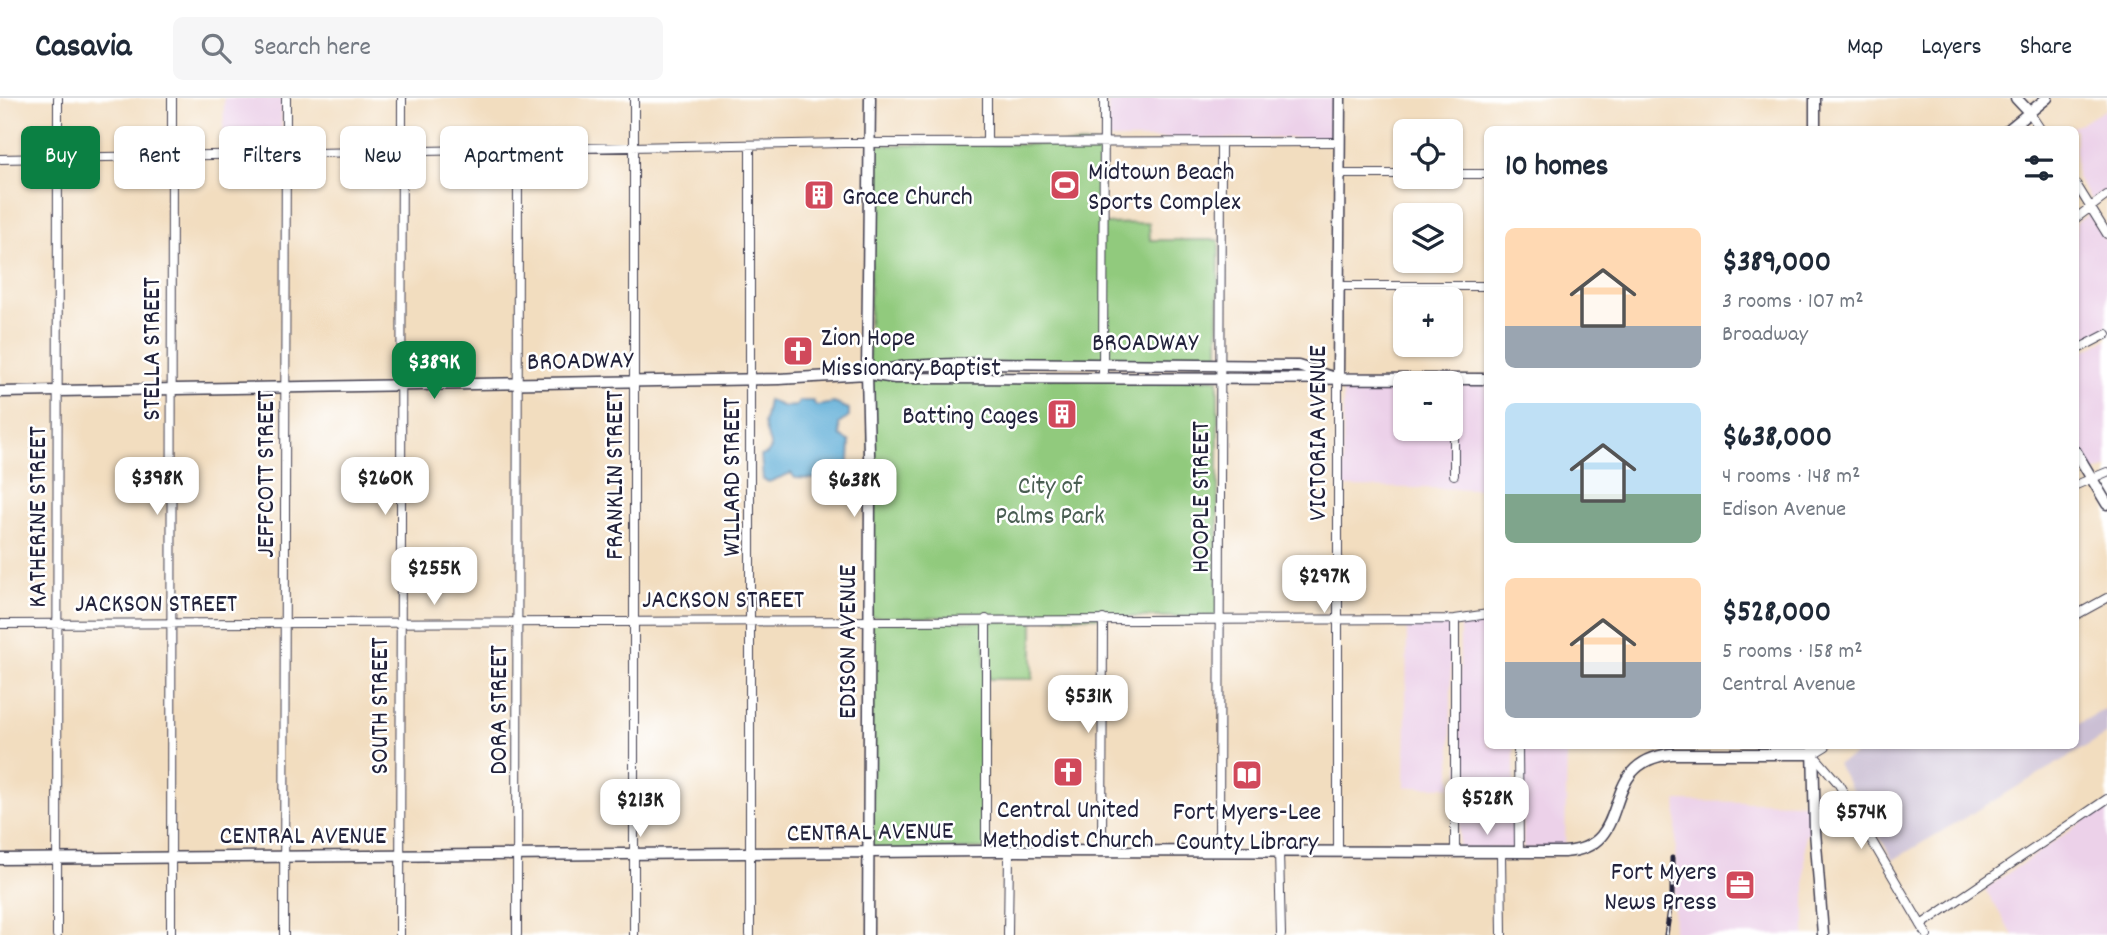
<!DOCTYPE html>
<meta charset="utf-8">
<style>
:root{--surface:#fff;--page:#f6f6f7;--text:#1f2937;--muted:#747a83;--line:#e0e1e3;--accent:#0b8043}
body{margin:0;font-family:Dekko,sans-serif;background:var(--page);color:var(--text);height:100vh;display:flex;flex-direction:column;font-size:26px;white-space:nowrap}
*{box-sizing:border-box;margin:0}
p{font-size:23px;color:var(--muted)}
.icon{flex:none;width:38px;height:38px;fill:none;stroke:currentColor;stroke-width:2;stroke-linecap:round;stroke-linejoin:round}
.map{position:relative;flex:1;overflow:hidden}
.panel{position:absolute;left:1484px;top:28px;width:595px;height:623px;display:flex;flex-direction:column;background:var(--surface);border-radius:10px;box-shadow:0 2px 5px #0004}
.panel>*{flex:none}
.banner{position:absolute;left:21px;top:28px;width:665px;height:63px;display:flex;gap:14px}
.controls{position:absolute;left:1393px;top:21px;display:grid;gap:14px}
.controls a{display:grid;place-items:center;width:70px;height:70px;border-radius:10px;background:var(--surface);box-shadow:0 2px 5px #0004;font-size:35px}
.price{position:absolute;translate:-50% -60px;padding:0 16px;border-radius:14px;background:#fff;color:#222;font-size:23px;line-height:46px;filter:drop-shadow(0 2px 4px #0008)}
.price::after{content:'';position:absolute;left:50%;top:42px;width:21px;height:16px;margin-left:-10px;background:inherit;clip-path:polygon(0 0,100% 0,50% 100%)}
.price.active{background:var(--accent);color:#fff}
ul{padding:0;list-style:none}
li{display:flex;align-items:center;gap:21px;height:175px;padding:0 21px}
li span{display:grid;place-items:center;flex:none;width:196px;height:140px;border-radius:10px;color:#555}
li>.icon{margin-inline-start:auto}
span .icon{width:84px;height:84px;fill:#fffc;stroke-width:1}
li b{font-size:30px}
h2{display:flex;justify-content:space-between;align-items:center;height:84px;padding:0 21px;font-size:30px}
.tag{padding:0 24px;border-radius:10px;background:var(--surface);box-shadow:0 2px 5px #0004;font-size:24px;line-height:63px}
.tag.active{background:var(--accent);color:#fff}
header{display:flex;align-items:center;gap:42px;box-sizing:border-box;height:98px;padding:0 35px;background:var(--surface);border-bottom:2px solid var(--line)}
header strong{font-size:33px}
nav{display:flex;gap:38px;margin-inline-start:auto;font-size:24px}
.search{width:490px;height:63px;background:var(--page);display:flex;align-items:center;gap:18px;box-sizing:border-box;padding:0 24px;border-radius:10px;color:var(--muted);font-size:26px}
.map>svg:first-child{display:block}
.built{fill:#ecd1e9;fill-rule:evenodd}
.industrial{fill:#cbbfd4}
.green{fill:#91ca7d;stroke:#5a765c;stroke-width:2}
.water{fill:#5cacd6;stroke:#3f6788;stroke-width:2}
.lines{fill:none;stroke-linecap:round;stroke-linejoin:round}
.street-casing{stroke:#413e4f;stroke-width:10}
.secondary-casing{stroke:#413e4f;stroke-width:13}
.street{stroke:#fff;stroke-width:8}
.secondary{stroke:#fff;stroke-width:10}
.rail-casing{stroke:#22223b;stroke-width:5}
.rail{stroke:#fff;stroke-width:2.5;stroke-dasharray:8;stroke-linecap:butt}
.labels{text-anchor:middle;stroke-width:5;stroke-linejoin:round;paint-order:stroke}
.poi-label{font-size:26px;fill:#22223b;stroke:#fff;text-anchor:start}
.street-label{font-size:26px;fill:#22223b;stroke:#fff}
.park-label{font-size:26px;fill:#495d52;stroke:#fff}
</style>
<header>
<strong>Casavia</strong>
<div class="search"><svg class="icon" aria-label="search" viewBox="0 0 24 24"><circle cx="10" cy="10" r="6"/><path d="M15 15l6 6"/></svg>Search here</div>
<nav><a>Map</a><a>Layers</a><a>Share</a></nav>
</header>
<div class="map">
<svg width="2107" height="837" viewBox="0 0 2107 837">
<rect width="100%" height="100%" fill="#fff"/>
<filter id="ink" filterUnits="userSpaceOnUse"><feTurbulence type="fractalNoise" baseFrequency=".0143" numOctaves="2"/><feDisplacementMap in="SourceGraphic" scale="14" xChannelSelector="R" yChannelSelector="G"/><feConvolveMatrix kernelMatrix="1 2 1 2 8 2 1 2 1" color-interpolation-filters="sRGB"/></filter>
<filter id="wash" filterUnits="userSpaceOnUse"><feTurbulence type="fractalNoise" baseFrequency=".00686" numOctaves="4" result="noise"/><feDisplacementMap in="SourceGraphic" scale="28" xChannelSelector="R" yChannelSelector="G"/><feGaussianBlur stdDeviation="1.57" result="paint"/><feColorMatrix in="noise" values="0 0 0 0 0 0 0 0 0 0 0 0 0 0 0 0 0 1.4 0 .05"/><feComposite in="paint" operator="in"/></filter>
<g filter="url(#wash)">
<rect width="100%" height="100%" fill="#f2ddbf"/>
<path class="built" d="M224 0H282L281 51 223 52Z
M1108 0H1335V40L1108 41Z
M2107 11V92L2091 102 2076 78V32H2069Z
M2089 116 2107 144V232L2076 247V125Z
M2107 241V370L2094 375 2076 345V257Z
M1343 285H1487V391L1343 389ZM1405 285H1451V331H1405Z
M1487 520 1488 648H1514V751L1459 750 1460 528Z
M1407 525 1451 527V689H1405Z
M1523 648H1567L1565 750 1523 751Z
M1677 703 1810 705V733L1805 737V837H1673Z
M2107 707V837H2013L1985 791Z"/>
<path class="industrial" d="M2107 610V636L1893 762 1837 666 1871 648H2076V627Z"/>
<path class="green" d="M1102 46V126L1149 125 1150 142H1219L1218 263 906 266 868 274 873 47Z
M869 278 1218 281V519H871Z
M871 523H985V751L870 753Z
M989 523H1033V581H989Z"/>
<path class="water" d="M768 302 784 309 796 308 800 303H813L816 308 834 305 849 311V318L839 326 840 338 850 344 848 380H829L824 375 814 381 795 380 791 375 769 384 763 382 761 358 767 356 771 350 764 326Z"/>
</g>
<g filter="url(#ink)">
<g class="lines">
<g class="street-casing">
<path id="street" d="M634 0V837
M987 0V44
M2029 14 2041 32
M0 61 844 45 1339 44
M1340 76H1405
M1451 76H1488
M2076 86 2107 136
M2076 120 2107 97
M1339 188H1488
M2076 252 2107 236
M1103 281 1104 0
M1454 281V377
M2076 387 2107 374
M2076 517 2107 500
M0 526 1455 521 1488 516
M1518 648 1519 755
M1826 648 1813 656 1838 685 1927 837
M986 753V521
M1102 753 1103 521
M1219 753 1221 46
M1279 753 1281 837
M1338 753V281
M1455 754V521
M1501 755 1502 837
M1921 827 2107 701
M57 837 58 0
M171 837 172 0
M284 837 286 0
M400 837 402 0
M517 837 518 51
M750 837V47
M1008 837 1009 754"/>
</g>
<g class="secondary-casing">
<path id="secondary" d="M2016 0 2029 14
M1815 32V0
M2008 32 2047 0
M875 277 895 280 1488 281
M1338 281 1340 0
M0 294 779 281 867 276 904 268 981 265 1298 268 1338 281
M2076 354 2107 406
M1813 648 1815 733 1823 837
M1817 727C1824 710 1833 703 1851 709
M0 761 986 753 1564 754C1639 749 1593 665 1671 656H1813
M868 837 870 395 867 276 870 0"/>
</g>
<use href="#street" class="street"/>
<use href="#secondary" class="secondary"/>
<g class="rail-casing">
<path id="rail" d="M1666 837 1672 798V760"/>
</g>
<use href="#rail" class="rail"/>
</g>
</g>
<defs>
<g id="stadium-square" transform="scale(1.575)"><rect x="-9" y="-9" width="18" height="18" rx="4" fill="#d1495b" stroke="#fff"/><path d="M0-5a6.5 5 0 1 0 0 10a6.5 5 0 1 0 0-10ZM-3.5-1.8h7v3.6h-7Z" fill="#fff"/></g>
<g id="building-square" transform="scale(1.575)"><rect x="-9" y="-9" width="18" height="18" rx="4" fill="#d1495b" stroke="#fff"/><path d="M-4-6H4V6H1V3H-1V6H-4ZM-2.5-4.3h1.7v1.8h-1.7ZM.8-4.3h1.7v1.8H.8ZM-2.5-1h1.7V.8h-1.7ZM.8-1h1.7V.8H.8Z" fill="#fff"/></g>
<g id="church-square" transform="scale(1.575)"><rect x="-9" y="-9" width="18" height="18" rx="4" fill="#d1495b" stroke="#fff"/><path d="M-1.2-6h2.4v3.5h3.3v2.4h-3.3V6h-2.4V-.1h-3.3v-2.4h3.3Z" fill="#fff"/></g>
<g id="library-square" transform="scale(1.575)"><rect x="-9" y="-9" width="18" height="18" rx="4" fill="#d1495b" stroke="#fff"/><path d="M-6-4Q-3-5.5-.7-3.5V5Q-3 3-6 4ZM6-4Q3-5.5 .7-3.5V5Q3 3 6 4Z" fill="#fff"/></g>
<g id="office-square" transform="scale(1.575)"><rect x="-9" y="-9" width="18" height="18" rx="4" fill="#d1495b" stroke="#fff"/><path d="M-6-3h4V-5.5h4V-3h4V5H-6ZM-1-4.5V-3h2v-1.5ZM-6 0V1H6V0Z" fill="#fff"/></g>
</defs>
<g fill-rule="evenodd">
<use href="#stadium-square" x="1065" y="87"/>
<use href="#building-square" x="819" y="97"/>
<use href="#church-square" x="798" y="253"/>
<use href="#building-square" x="1062" y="316"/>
<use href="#church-square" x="1068" y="674"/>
<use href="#library-square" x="1247" y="677"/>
<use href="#office-square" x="1740" y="787"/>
</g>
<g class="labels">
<g class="poi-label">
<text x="1088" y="81">Midtown Beach<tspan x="1088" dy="30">Sports Complex</tspan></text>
<text x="842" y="106">Grace Church</text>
<text x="821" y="247">Zion Hope<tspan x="821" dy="30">Missionary Baptist</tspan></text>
<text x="1039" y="325" text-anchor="end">Batting Cages</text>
<text x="1068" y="719" text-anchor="middle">Central United<tspan x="1068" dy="30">Methodist Church</tspan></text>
<text x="1247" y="721" text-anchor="middle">Fort Myers-Lee<tspan x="1247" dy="30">County Library</tspan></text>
<text x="1717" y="781" text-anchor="end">Fort Myers<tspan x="1717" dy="30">News Press</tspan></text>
</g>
<g class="street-label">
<text x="1145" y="252">BROADWAY</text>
<text transform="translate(150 251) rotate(-90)" y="9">STELLA STREET</text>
<text transform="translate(580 261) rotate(-1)" y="9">BROADWAY</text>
<text transform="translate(1316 335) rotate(-90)" y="9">VICTORIA AVENUE</text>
<text transform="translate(264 376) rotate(-90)" y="9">JEFFCOTT STREET</text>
<text transform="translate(613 377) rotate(-90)" y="9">FRANKLIN STREET</text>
<text transform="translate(730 379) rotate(-90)" y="9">WILLARD STREET</text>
<text transform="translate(1199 399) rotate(-90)" y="9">HOOPLE STREET</text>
<text transform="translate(36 419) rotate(-90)" y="9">KATHERINE STREET</text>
<text x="723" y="509">JACKSON STREET</text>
<text x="156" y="513">JACKSON STREET</text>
<text transform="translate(846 544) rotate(-90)" y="9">EDISON AVENUE</text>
<text transform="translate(378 608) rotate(-90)" y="9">SOUTH STREET</text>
<text transform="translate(497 612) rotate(-90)" y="9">DORA STREET</text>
<text transform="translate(870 732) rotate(-1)" y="9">CENTRAL AVENUE</text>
<text x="303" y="745">CENTRAL AVENUE</text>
</g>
<g class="park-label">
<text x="1050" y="395">City of<tspan x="1050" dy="30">Palms Park</tspan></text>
</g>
</g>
</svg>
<div class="controls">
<a><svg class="icon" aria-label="locate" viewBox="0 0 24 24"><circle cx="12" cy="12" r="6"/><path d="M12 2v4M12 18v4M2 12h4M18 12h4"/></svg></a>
<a><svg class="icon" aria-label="layers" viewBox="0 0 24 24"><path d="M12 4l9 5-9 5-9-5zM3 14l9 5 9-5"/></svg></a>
<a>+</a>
<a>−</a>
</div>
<b class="price active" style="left:434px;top:303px">$389K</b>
<b class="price" style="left:157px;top:419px">$398K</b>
<b class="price" style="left:385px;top:419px">$260K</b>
<b class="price" style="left:854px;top:421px">$638K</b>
<b class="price" style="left:434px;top:509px">$255K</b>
<b class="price" style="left:1324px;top:517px">$297K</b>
<b class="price" style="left:1088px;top:637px">$531K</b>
<b class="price" style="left:1487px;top:739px">$528K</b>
<b class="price" style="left:640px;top:741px">$213K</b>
<b class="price" style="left:1861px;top:753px">$574K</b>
<div class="banner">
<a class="tag active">Buy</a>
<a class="tag">Rent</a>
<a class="tag">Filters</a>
<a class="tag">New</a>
<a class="tag">Apartment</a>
</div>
<section class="panel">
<h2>10 homes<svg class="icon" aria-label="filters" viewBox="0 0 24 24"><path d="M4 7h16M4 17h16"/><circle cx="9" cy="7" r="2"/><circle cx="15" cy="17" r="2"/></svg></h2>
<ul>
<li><span style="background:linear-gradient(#ffd9b3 70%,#9aa5b1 0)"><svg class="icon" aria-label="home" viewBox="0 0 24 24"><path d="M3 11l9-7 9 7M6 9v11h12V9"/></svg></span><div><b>$389,000</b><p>3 rooms · 107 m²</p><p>Broadway</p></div></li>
<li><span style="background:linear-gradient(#bfe0f5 65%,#7fa58c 0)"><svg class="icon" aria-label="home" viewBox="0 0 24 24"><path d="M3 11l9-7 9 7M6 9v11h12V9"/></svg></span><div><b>$638,000</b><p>4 rooms · 148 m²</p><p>Edison Avenue</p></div></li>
<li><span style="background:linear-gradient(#ffd9b3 60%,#9aa5b1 0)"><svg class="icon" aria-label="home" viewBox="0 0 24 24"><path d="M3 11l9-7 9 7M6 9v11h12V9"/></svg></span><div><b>$528,000</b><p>5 rooms · 158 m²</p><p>Central Avenue</p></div></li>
</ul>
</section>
</div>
